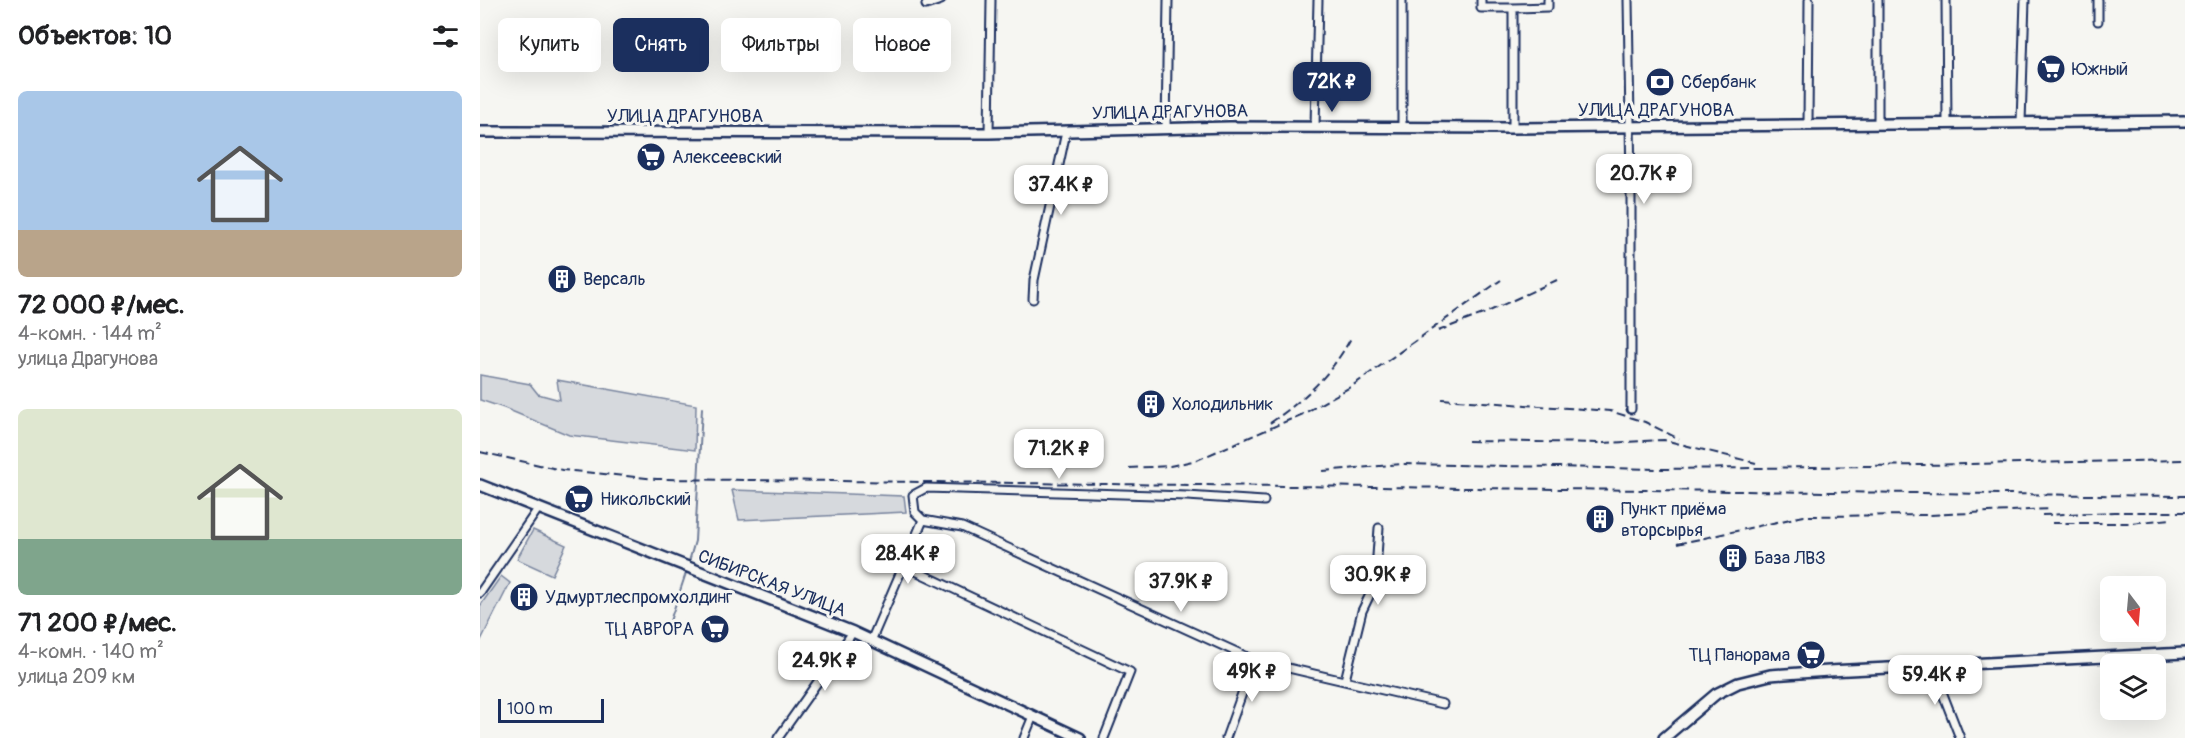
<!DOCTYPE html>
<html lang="ru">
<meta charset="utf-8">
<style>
:root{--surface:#fff;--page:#f6f6f6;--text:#202124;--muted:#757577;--accent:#1b2f5e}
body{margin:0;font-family:Pangolin,sans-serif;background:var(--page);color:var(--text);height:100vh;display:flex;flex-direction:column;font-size:22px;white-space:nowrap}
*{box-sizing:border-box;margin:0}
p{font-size:20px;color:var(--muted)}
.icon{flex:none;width:33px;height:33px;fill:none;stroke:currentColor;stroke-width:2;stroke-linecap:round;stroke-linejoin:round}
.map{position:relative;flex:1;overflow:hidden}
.sheet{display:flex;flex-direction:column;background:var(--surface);width:480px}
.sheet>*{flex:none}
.top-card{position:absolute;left:18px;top:18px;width:570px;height:54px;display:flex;gap:12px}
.needle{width:39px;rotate:164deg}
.fabs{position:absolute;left:1620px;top:576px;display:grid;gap:12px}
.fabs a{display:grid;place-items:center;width:66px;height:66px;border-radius:9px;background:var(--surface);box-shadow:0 6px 24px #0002;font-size:30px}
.scale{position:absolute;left:18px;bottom:15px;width:106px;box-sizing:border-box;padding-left:6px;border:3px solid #1b2f5e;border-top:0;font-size:16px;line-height:21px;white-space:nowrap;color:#1b2f5e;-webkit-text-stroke:4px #f6f6f2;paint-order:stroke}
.price{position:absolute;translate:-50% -51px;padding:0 14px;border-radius:12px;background:#fff;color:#222;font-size:20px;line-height:39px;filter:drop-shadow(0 2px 3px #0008)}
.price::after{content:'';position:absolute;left:50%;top:36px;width:18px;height:14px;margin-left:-9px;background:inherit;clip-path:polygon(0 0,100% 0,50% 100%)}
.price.selected{background:var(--accent);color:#fff}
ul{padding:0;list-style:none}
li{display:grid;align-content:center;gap:12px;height:318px;padding:0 18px}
li span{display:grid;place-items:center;height:186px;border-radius:9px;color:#555}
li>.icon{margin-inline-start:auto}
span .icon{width:108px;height:108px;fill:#fffc;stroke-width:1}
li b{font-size:26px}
h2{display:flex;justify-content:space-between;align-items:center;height:72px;padding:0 18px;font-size:26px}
.pill{padding:0 21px;border-radius:9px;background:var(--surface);box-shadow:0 6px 24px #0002;font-size:21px;line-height:54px}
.pill.selected{background:var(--accent);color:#fff}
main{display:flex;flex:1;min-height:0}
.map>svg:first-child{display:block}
.green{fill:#d6d9dd;stroke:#78849e;stroke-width:1.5}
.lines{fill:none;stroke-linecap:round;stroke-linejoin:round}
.stream{stroke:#717e99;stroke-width:2}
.street-casing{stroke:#1b2f5e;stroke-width:11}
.secondary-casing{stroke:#1b2f5e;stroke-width:14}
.street{stroke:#f6f6f2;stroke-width:7}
.secondary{stroke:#f6f6f2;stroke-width:9}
.rail{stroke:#1b2f5e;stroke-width:2;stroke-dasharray:9 4.5;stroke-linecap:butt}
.labels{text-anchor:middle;stroke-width:6;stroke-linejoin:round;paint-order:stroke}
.poi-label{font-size:18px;fill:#1b2f5e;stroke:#f6f6f2;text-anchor:start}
.street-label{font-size:18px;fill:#1b2f5e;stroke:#f6f6f2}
</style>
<main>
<section class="sheet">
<h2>Объектов: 10<svg class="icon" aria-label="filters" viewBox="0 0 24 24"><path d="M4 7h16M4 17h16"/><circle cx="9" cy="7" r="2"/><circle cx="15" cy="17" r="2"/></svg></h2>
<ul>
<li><span style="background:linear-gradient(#a9c7e8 75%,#b9a48a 0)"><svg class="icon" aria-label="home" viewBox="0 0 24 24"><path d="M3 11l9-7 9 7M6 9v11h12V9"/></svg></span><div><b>72 000 ₽/мес.</b><p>4-комн. · 144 m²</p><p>улица Драгунова</p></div></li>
<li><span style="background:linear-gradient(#dfe7d0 70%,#7fa58c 0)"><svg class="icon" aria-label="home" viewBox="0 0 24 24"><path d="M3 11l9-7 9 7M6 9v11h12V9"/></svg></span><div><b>71 200 ₽/мес.</b><p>4-комн. · 140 m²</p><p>улица 209 км</p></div></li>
</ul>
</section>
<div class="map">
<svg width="1705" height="738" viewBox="0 0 1705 738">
<rect width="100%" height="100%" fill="#f6f6f2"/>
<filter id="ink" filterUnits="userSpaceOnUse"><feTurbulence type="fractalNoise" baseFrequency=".0167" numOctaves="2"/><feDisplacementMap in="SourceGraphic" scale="12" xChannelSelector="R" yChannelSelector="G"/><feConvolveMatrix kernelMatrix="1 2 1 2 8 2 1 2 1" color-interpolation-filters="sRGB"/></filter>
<g filter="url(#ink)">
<path class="green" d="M0 375 50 384 58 394 80 400 77 380 216 405 215 450 89 435 24 408 0 400Z
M252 490 424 496 426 512 259 520Z
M53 530 86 545 72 575 37 559Z
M21 576 30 583 0 642V606Z"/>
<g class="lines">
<path class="stream" d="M208 565 215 541 222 408
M185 636 207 570"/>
<g class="street-casing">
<path id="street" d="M922 0V127
M1001 0V8H1033
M1148 0 1151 184V409
M1398 0V123
M1466 0 1467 123
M446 5 461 0
M1618 21V0
M1541 122 1545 0
M1328 124 1329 0
M835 126 838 0
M686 128 688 0
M1033 128V8L1068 7V0
M509 133 511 0
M553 299 554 280 586 132
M443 520 482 527 774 660 963 704
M443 520 435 512 433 495 446 488 707 496 784 501
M423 565 650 672 624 738
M0 593 58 509
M391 641 443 520
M1452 666 1480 738
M865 680 882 611 895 584 899 528
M298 738 373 632
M544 738 553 716
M746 738 774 660"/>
</g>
<g class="secondary-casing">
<path id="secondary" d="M0 132 509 133 750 127 1033 128 1705 121
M0 485 373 632 600 738
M1184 738 1236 694 1258 683 1290 675 1349 671 1705 653"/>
</g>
<use href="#street" class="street"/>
<use href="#secondary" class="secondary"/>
<path class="rail" d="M958 331 1003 314 1077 280
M962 399 1130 411 1165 422 1199 439
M790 423C825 399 852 374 872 336
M988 441 1124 443 1184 440 1276 463
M0 452 82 470 177 479 1705 496
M649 468 690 466 717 460 823 414 872 386 1021 280
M843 471 923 464 1177 469 1280 468 1705 460
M1562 515 1635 512H1705
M1572 523H1649L1692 519
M1197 544 1324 516 1448 515 1571 509"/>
</g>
</g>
<defs>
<g id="supermarket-disc" transform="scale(1.5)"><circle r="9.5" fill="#1b2f5e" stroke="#f6f6f2"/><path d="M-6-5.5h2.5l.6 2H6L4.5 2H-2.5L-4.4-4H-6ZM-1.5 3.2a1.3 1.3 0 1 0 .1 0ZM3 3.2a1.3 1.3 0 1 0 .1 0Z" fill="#fff"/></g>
<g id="bank-disc" transform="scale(1.5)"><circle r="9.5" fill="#1b2f5e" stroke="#f6f6f2"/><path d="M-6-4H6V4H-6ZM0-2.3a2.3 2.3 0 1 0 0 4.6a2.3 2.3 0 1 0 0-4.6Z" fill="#fff"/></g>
<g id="building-disc" transform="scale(1.5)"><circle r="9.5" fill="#1b2f5e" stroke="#f6f6f2"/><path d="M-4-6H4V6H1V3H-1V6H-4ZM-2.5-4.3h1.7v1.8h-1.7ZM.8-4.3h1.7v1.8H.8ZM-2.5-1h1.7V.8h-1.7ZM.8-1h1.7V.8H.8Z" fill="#fff"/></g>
</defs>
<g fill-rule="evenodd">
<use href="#supermarket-disc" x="1571" y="69"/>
<use href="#bank-disc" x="1180" y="82"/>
<use href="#supermarket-disc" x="171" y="157"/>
<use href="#building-disc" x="82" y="279"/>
<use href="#building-disc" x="671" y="404"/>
<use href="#supermarket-disc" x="99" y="499"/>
<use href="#building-disc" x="1120" y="519"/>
<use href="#building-disc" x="1253" y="558"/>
<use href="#building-disc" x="44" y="597"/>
<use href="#supermarket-disc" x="235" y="629"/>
<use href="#supermarket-disc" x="1331" y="655"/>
</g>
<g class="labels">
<g class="poi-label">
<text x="1592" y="75">Южный</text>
<text x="1201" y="88">Сбербанк</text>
<text x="192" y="163">Алексеевский</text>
<text x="103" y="285">Версаль</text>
<text x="692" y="410">Холодильник</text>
<text x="120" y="505">Никольский</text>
<text x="1141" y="515">Пункт приёма<tspan x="1141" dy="21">вторсырья</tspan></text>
<text x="1274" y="564">База ЛВЗ</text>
<text x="65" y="603">Удмуртлеспромхолдинг</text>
<text x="214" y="635" text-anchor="end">ТЦ АВРОРА</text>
<text x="1310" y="661" text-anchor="end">ТЦ Панорама</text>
</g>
<g class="street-label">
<text x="1176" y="116">УЛИЦА ДРАГУНОВА</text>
<text transform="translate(690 112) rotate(-1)" y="6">УЛИЦА ДРАГУНОВА</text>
<text x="205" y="122">УЛИЦА ДРАГУНОВА</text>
<text transform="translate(292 583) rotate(21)" y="6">СИБИРСКАЯ УЛИЦА</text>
</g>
</g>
</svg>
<div class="fabs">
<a><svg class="needle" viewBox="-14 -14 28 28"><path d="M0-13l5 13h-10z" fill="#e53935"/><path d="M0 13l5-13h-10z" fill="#757577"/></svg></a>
<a><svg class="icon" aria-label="layers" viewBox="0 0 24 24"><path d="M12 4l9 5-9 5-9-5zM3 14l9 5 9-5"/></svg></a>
</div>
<div class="scale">100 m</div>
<b class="price selected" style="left:852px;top:113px">72K ₽</b>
<b class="price" style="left:1164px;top:205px">20.7K ₽</b>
<b class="price" style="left:581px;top:216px">37.4K ₽</b>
<b class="price" style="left:579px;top:480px">71.2K ₽</b>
<b class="price" style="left:428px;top:585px">28.4K ₽</b>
<b class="price" style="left:898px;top:606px">30.9K ₽</b>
<b class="price" style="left:701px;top:613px">37.9K ₽</b>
<b class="price" style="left:345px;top:692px">24.9K ₽</b>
<b class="price" style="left:772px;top:703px">49K ₽</b>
<b class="price" style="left:1455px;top:706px">59.4K ₽</b>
<div class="top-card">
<a class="pill">Купить</a>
<a class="pill selected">Снять</a>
<a class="pill">Фильтры</a>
<a class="pill">Новое</a>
</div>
</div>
</main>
